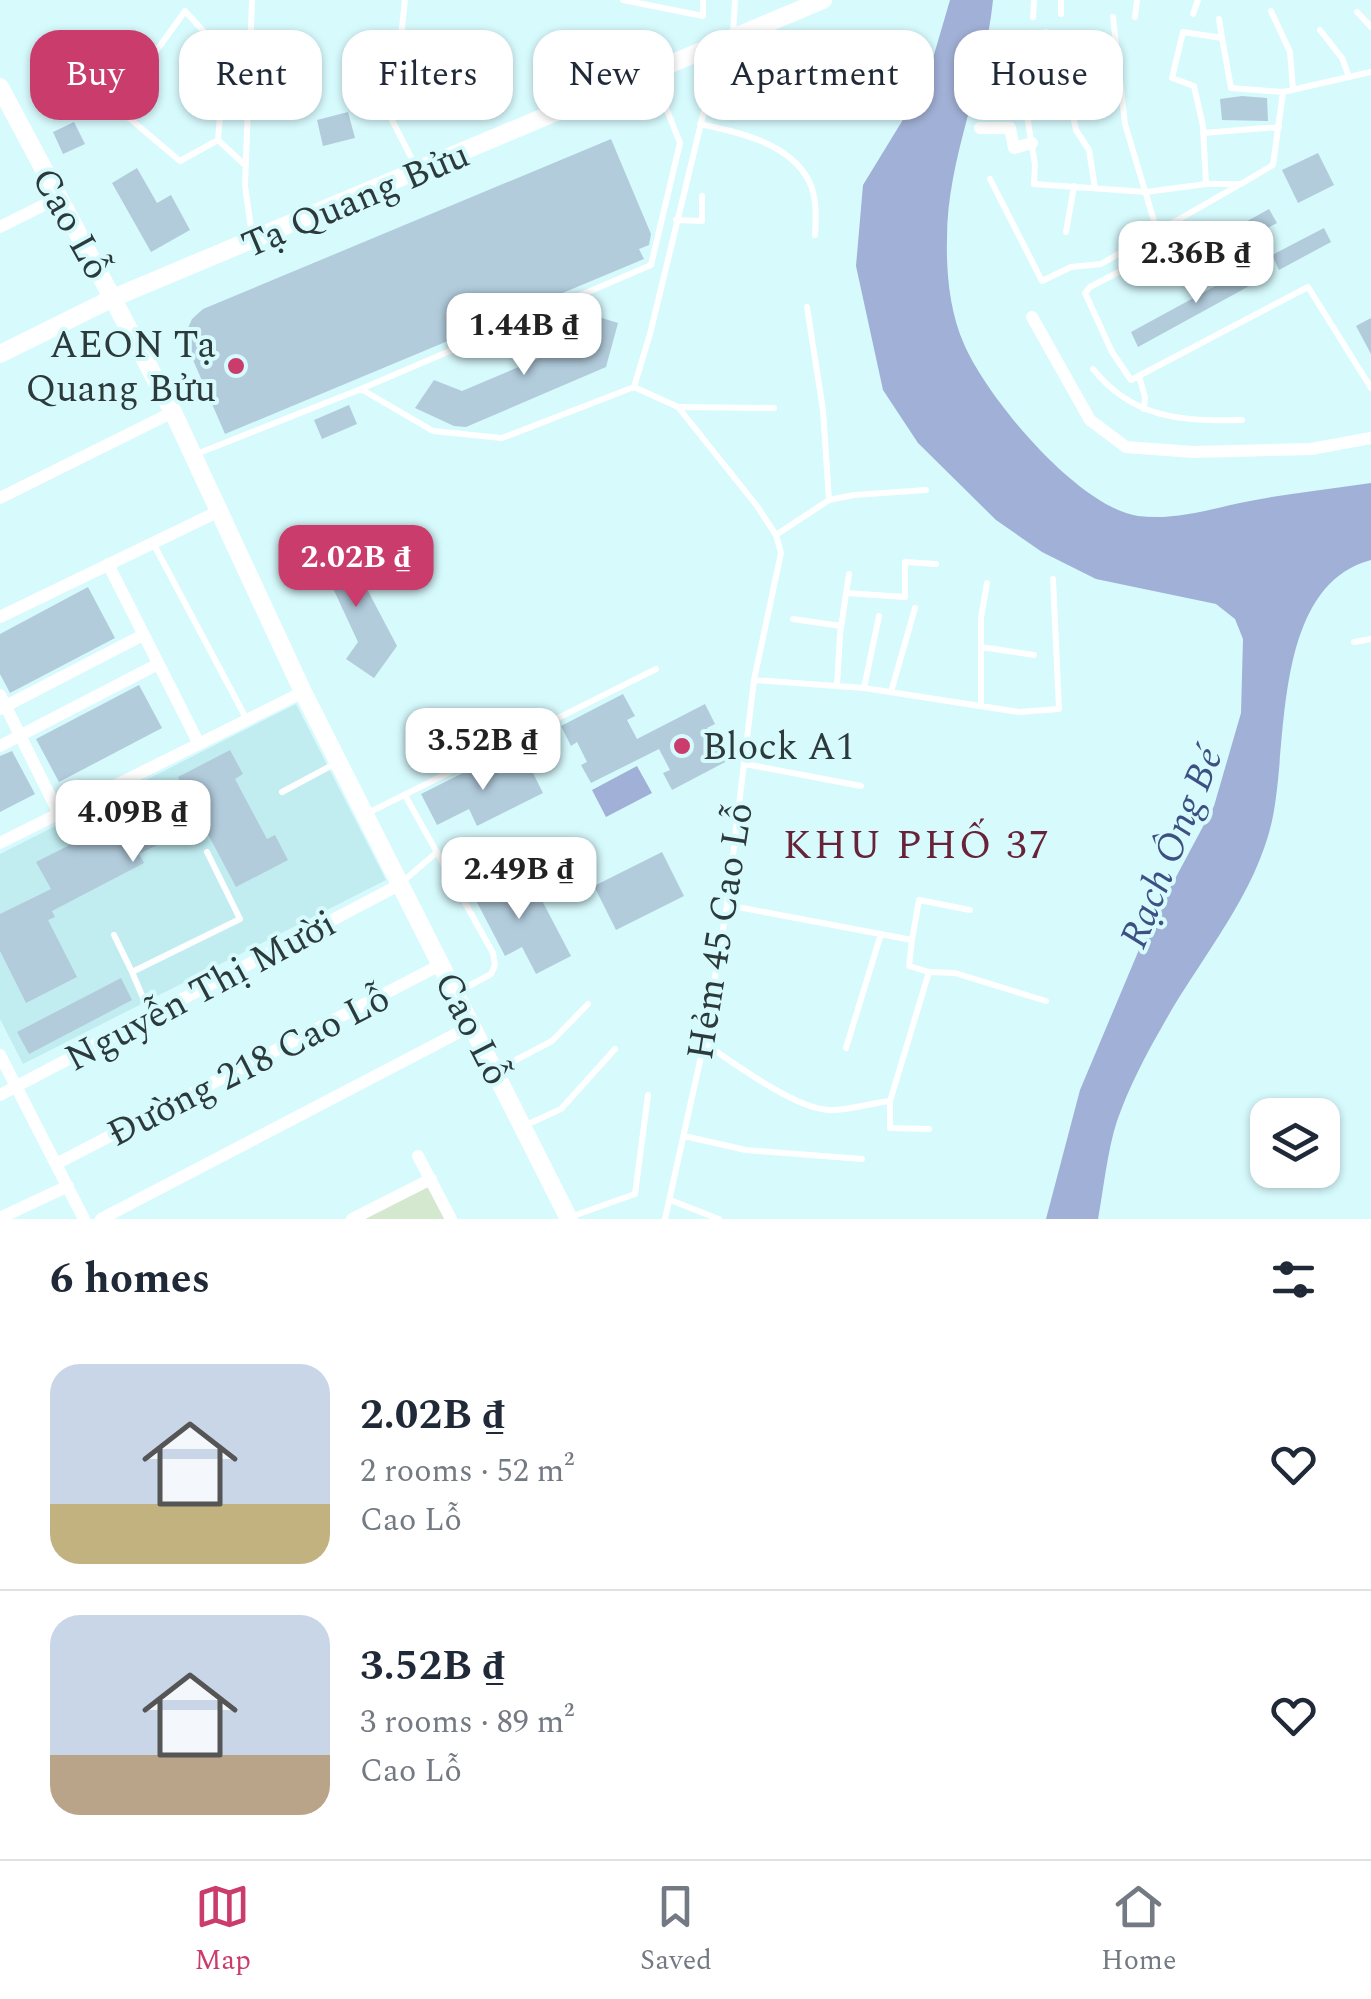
<!DOCTYPE html>
<meta charset="utf-8">
<style>
:root{--surface:#fff;--page:#f2f2f3;--text:#1f2937;--muted:#747a83;--line:#e0e1e3;--accent:#ca3c6b}
body{margin:0;font-family:Spectral,serif;background:var(--page);color:var(--text);height:100vh;display:flex;flex-direction:column;font-size:38px;white-space:nowrap}
*{box-sizing:border-box;margin:0}
p{font-size:32px;color:var(--muted)}
.icon{flex:none;width:55px;height:55px;fill:none;stroke:currentColor;stroke-width:2;stroke-linecap:round;stroke-linejoin:round}
.map{position:relative;height:1219px;overflow:hidden}
.details{display:flex;flex-direction:column;background:var(--surface);flex:1}
.details>*{flex:none}
.hud{position:absolute;left:30px;top:30px;width:1312px;height:90px;display:flex;gap:20px}
.controls{position:absolute;left:1250px;top:1098px;display:grid;gap:20px}
.controls a{display:grid;place-items:center;width:90px;height:90px;border-radius:20px;background:var(--surface);box-shadow:0 2px 8px #0004;font-size:50px}
.price{position:absolute;translate:-50% -85px;padding:0 22px;border-radius:20px;background:#fff;color:#222;font-size:32px;line-height:65px;filter:drop-shadow(0 2px 5px #0008)}
.price::after{content:'';position:absolute;left:50%;top:60px;width:30px;height:22px;margin-left:-15px;background:inherit;clip-path:polygon(0 0,100% 0,50% 100%)}
.price.active{background:var(--accent);color:#fff}
ul{padding:0;list-style:none}
li{display:flex;align-items:center;gap:30px;height:250px;padding:0 50px}
li+li{border-top:2px solid var(--line)}
li span{display:grid;place-items:center;flex:none;width:280px;height:200px;border-radius:30px;color:#555}
li>.icon{margin-inline-start:auto}
span .icon{width:120px;height:120px;fill:#fffc;stroke-width:1}
li b{font-size:42px}
h2{display:flex;justify-content:space-between;align-items:center;height:120px;padding:0 50px;font-size:42px}
.chip{padding:0 35px;border-radius:30px;background:var(--surface);box-shadow:0 2px 8px #0004;font-size:35px;line-height:90px}
.chip.active{background:var(--accent);color:#fff}
.tabs{display:flex;justify-content:space-around;align-items:center;height:140px;border-top:2px solid var(--line);background:var(--surface);font-size:28px;color:var(--muted)}
.tabs a{display:grid;justify-items:center;gap:5px}
.tabs .active{color:var(--accent)}
.map>svg:first-child{display:block}
.built{fill:#c1edf1}
.green{fill:#d4e8cf}
.water{fill:#a1b0d6}
.building{fill:#b2ccdc}
.lines{fill:none;stroke-linecap:round;stroke-linejoin:round}
.lane{stroke:#fff;stroke-width:6}
.street{stroke:#fff;stroke-width:12}
.secondary{stroke:#fff;stroke-width:18}
.poi-dot{fill:#ca3c6b;stroke:#d7fafd;stroke-width:4}
.labels{text-anchor:middle;stroke-width:8;stroke-linejoin:round;paint-order:stroke}
.street-label{font-size:38px;fill:#2d3a3c;stroke:#d7fafd}
.poi-label{font-size:38px;fill:#2d3a3c;stroke:#d7fafd;text-anchor:end}
.neighbourhood-label{font-size:40px;letter-spacing:2.5px;fill:#682338;stroke:#d7fafd}
.water-label{font-size:40px;font-style:italic;fill:#3e5083;stroke:#d7fafd}
</style>
<div class="map">
<svg width="1371" height="1219" viewBox="0 0 1371 1219">
<rect width="100%" height="100%" fill="#d7fafd"/>
<path class="built" d="M296 704 386 880 23 1064 0 1019V854Z"/>
<path class="green" d="M428 1185 447 1219H363Z"/>
<path class="water" d="M950 0H993C985 81 947 157 947 239 946 273 950 313 964 344 987 398 1078 507 1138 516 1176 521 1213 508 1250 501 1290 493 1331 489 1371 483V560C1273 586 1288 742 1273 816 1258 893 1200 958 1163 1025 1146 1054 1128 1089 1117 1121 1107 1152 1104 1187 1098 1219H1046L1080 1090 1146 933 1214 806 1241 713 1243 639 1235 619 1216 604 1096 579 1042 552 996 520 918 443 883 390 856 266 863 185 926 82Z
M637 766 652 793 606 817 592 790Z"/>
<path class="building" d="M814 67 817 95 762 100 759 72Z
M1242 96 1267 98 1268 121 1222 120 1220 99Z
M348 112 355 138 323 146 317 120Z
M74 122 85 144 63 154 53 132Z
M611 139 651 234 649 245 639 249 644 259 225 434 187 346V330L192 319 203 309Z
M1318 153 1334 185 1298 203 1282 170Z
M137 168 157 203 171 195 190 230 151 252 112 183Z
M1269 209 1277 223 1224 252 1217 238Z
M1324 228 1331 242 1279 270 1272 255Z
M1254 265 1262 279 1138 347 1131 332Z
M586 313 618 323 606 367 466 427 454 426 415 408 434 380 462 391 573 344Z
M1371 318V354L1356 326Z
M349 405 357 424 322 439 314 420Z
M311 553H348L397 646 374 678 346 659 358 642 331 584H311Z
M88 587 115 638 10 693 0 674V634Z
M139 685 162 728 59 782 36 739Z
M623 694 635 716 627 720 637 739 705 704 715 724 707 728 718 747 724 744 731 759 672 790 663 773 670 770 659 749 591 783 581 765 587 762 577 742 571 746 561 726Z
M230 750 243 774 235 779 267 839 275 835 288 860 236 887 202 823 139 854 144 863 52 911 55 917 48 920 77 977 26 1003 0 951V914L51 889 36 862 183 788 178 777Z
M12 751 35 794 0 812V756Z
M493 758 500 774 527 761 543 793 477 826 469 809 437 825 421 794Z
M662 852 684 896 616 930 594 886Z
M502 868 518 900 537 891 571 956 536 974 522 947 505 956 468 885Z
M121 978 132 1000 29 1054 17 1032Z"/>
<g class="lines">
<path class="lane" d="M252 0 245 186 252 235
M405 0 392 120 416 167
M623 0 703 16V0
M1061 0V14
M1271 11 1290 52 1293 90
M1357 12 1371 27
M1193 14 1198 0
M1033 17 1034 0
M1113 17 1125 124 1157 231
M1135 17 1137 0
M1320 30 1342 58 1349 77
M1046 32 1050 61 1068 62 1072 110 1076 130 1089 150 1095 188
M733 34 735 0
M1014 35 1035 165 1034 184 1146 192 1206 184H1241L1273 165 1283 92 1371 72
M1222 38 1231 88 1283 92
M1068 62 1116 56
M700 124C738 132 790 143 809 181 817 197 816 218 815 235
M1203 133 1279 127
M218 140 225 55 185 11 116 107 180 161 218 140 246 166
M990 179 1042 281 1071 267 1101 264 1237 186
M1206 184 1203 126 1194 86 1172 78 1183 32 1222 38 1219 19
M676 220 702 221V196
M1066 232 1074 186
M1195 232 1090 287 1085 293 1112 352 1131 380 1308 287 1371 388
M1093 369C1132 418 1182 422 1242 420
M1139 376 1145 397 1144 409
M634 387 678 407 757 506 776 535 781 553 754 680 727 905 704 1043 665 1219
M634 387 650 334 704 111 703 80 697 57
M361 389 651 265 680 143 653 75
M680 407 774 408
M194 455 361 389 433 431 502 438 634 387
M829 500 854 495 926 490
M776 535 829 500 823 410 807 307
M153 543 247 720
M846 593 905 597V562L936 564
M793 619 841 626
M1354 642 1371 639
M981 647 1034 655
M754 680 864 688 1019 712 1059 709 1053 579
M837 686 840 634 849 574
M864 688 879 616
M891 692 915 608
M981 706V618L987 583
M745 764 861 786
M282 792 338 762
M406 797 493 953 495 965 491 974 456 993
M366 814 656 669
M400 884 437 852
M727 905 912 940 919 900 970 910
M114 935 132 972
M912 940 909 966 929 972
M150 1014 132 972 240 919 207 852
M704 1043C732 1062 794 1108 828 1110 848 1111 870 1103 890 1101
M846 1048 881 934
M497 1070 552 1041 588 1004
M526 1125 561 1109 615 1049
M929 1129 890 1128V1101L929 972 955 973 1046 1001
M684 1136 746 1150 862 1159
M670 1200 719 1219
M570 1217 635 1194 648 1095"/>
<path class="street" d="M978 94 1022 90
M980 128H1010L1014 148 1032 143
M0 227 58 198
M1032 317 1090 420 1126 447 1193 452 1311 449 1371 438
M0 498 173 412
M108 564 199 744
M0 617 217 512
M0 695 58 812
M0 709 143 635
M0 746 158 664
M0 843 303 692
M0 1055 84 1219
M0 1095 399 885
M418 1156 451 1219
M56 1164 440 965
M0 1218 68 1186
M101 1219 471 1026
M352 1219 431 1179"/>
<path class="secondary" d="M0 87 173 412 303 692 569 1219
M0 354 113 298 823 0"/>
</g>
<g class="poi-dot">
<circle cx="236" cy="366" r="10"/>
<circle cx="682" cy="746" r="10"/>
</g>
<g class="labels">
<g class="street-label">
<text transform="translate(355 199) rotate(-23)" y="13">Tạ Quang Bửu</text>
<text transform="translate(72 223) rotate(61)" y="13">Cao Lỗ</text>
<text transform="translate(719 931) rotate(-81)" y="13">Hẻm 45 Cao Lỗ</text>
<text transform="translate(200 990) rotate(-28)" y="13">Nguyễn Thị Mười</text>
<text transform="translate(473 1028) rotate(63)" y="13">Cao Lỗ</text>
<text transform="translate(248 1065) rotate(-27)" y="13">Đường 218 Cao Lỗ</text>
</g>
<g class="poi-label">
<text x="216" y="357">AEON Tạ<tspan x="216" dy="44">Quang Bửu</tspan></text>
<text x="702" y="759" text-anchor="start">Block A1</text>
</g>
<g class="neighbourhood-label">
<text x="917" y="858">KHU PHỐ 37</text>
</g>
<g class="water-label">
<text transform="translate(1170 847) rotate(-68)" y="14">Rạch Ông Bé</text>
</g>
</g>
</svg>
<div class="controls">
<a><svg class="icon" aria-label="layers" viewBox="0 0 24 24"><path d="M12 4l9 5-9 5-9-5zM3 14l9 5 9-5"/></svg></a>
</div>
<b class="price" style="left:1196px;top:306px">2.36B ₫</b>
<b class="price" style="left:524px;top:378px">1.44B ₫</b>
<b class="price active" style="left:356px;top:610px">2.02B ₫</b>
<b class="price" style="left:483px;top:793px">3.52B ₫</b>
<b class="price" style="left:133px;top:865px">4.09B ₫</b>
<b class="price" style="left:519px;top:922px">2.49B ₫</b>
<div class="hud">
<a class="chip active">Buy</a>
<a class="chip">Rent</a>
<a class="chip">Filters</a>
<a class="chip">New</a>
<a class="chip">Apartment</a>
<a class="chip">House</a>
</div>
</div>
<section class="details">
<h2>6 homes<svg class="icon" aria-label="filters" viewBox="0 0 24 24"><path d="M4 7h16M4 17h16"/><circle cx="9" cy="7" r="2"/><circle cx="15" cy="17" r="2"/></svg></h2>
<ul>
<li><span style="background:linear-gradient(#c9d6e8 70%,#c2b280 0)"><svg class="icon" aria-label="home" viewBox="0 0 24 24"><path d="M3 11l9-7 9 7M6 9v11h12V9"/></svg></span><div><b>2.02B ₫</b><p>2 rooms · 52 m²</p><p>Cao Lỗ</p></div><svg class="icon" aria-label="heart" viewBox="0 0 24 24"><path d="M12 20l-8-8c-3-5 5-10 8-4 3-6 11-1 8 4z"/></svg></li>
<li><span style="background:linear-gradient(#c9d6e8 70%,#b9a48a 0)"><svg class="icon" aria-label="home" viewBox="0 0 24 24"><path d="M3 11l9-7 9 7M6 9v11h12V9"/></svg></span><div><b>3.52B ₫</b><p>3 rooms · 89 m²</p><p>Cao Lỗ</p></div><svg class="icon" aria-label="heart" viewBox="0 0 24 24"><path d="M12 20l-8-8c-3-5 5-10 8-4 3-6 11-1 8 4z"/></svg></li>
</ul>
</section>
<nav class="tabs">
<a class="active"><svg class="icon" aria-label="map" viewBox="0 0 24 24"><path d="M3 6l6-2 6 2 6-2v14l-6 2-6-2-6 2zM9 4v14M15 6v14"/></svg>Map</a>
<a><svg class="icon" aria-label="saved" viewBox="0 0 24 24"><path d="M7 4h10v16l-5-4-5 4z"/></svg>Saved</a>
<a><svg class="icon" aria-label="home" viewBox="0 0 24 24"><path d="M3 11l9-7 9 7M6 9v11h12V9"/></svg>Home</a>
</nav>
